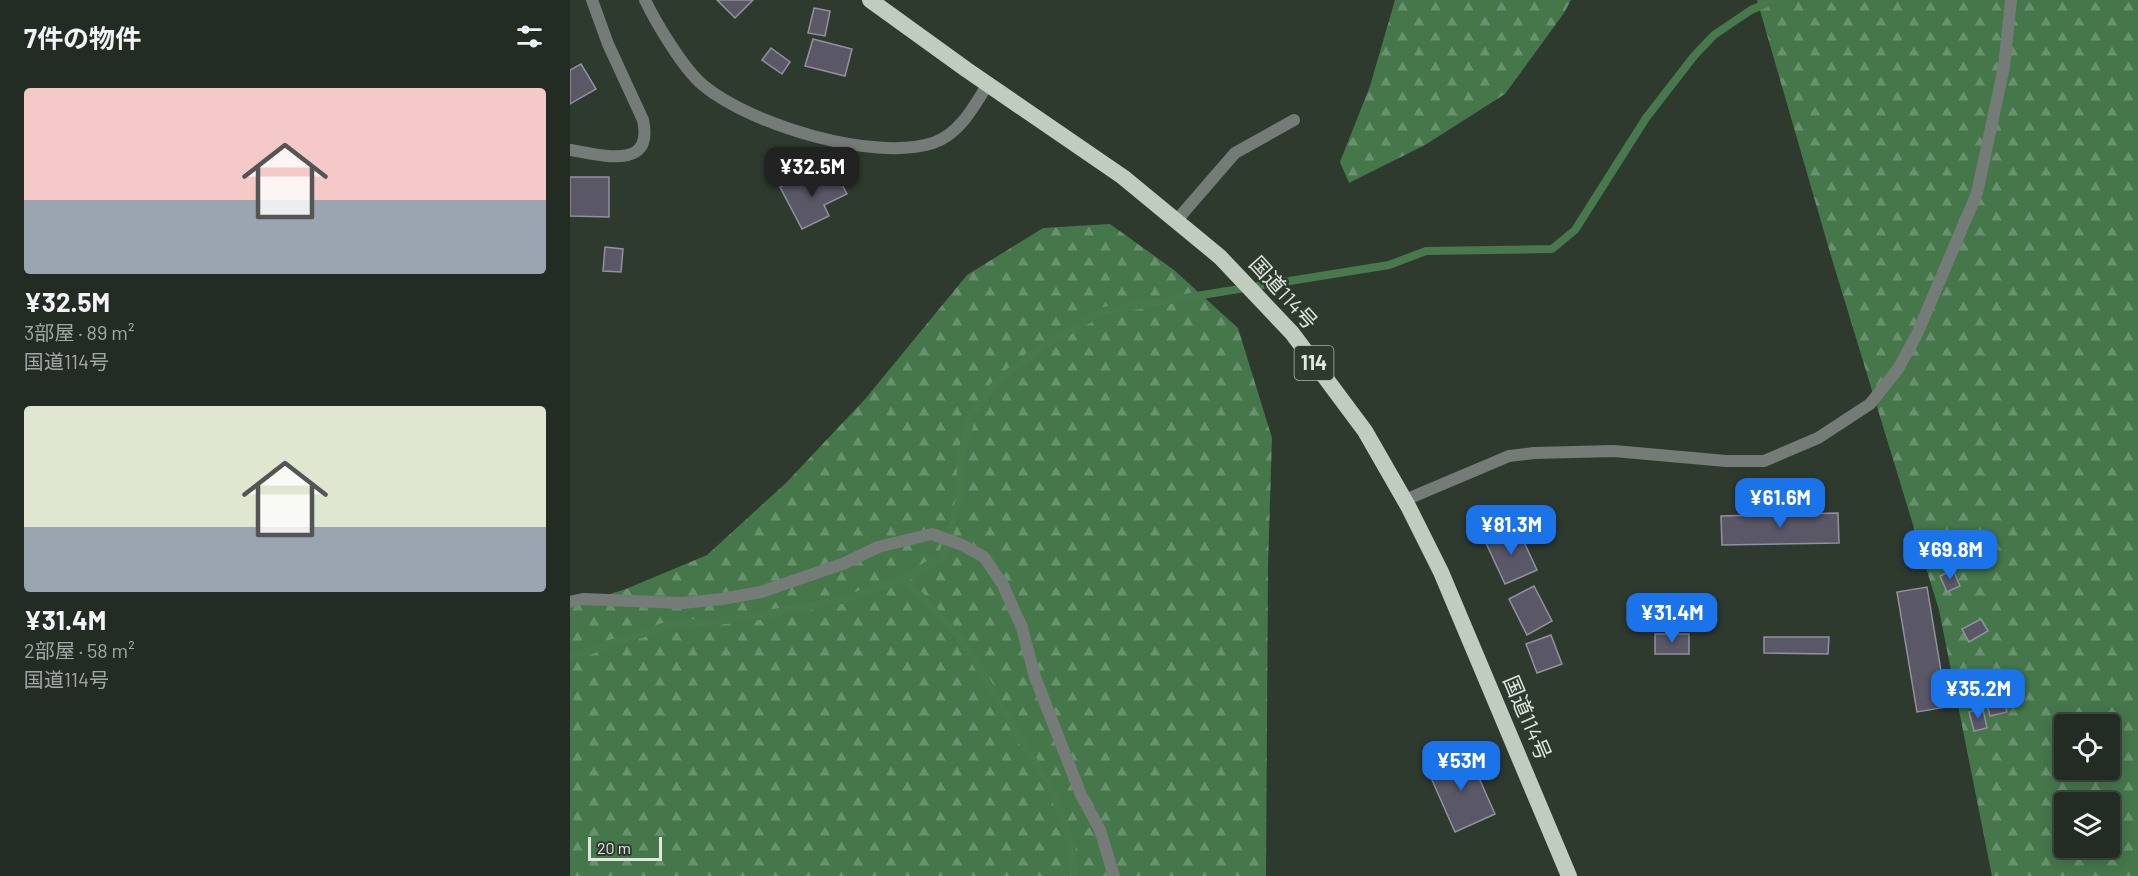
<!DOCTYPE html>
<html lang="ja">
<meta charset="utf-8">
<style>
:root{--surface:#232c23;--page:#2b342b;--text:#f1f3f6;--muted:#a3a7a6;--line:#404841;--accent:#1a73e8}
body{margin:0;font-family:Barlow,"Noto Sans JP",sans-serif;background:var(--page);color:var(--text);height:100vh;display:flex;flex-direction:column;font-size:22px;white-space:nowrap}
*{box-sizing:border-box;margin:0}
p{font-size:20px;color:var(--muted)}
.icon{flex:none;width:33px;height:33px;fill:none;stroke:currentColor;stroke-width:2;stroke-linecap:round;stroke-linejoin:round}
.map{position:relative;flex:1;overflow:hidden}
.side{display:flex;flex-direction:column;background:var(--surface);width:570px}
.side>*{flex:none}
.fabs{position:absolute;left:1484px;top:714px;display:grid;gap:12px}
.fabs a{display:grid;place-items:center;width:66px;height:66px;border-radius:6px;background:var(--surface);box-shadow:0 3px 15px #0003,0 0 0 2px var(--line);font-size:30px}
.scale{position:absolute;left:18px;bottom:15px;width:74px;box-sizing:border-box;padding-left:6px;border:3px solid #e0e7e0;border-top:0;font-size:16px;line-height:21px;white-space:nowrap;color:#e0e7e0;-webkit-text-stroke:4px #2f3a2f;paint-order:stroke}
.price{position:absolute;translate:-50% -51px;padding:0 14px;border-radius:12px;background:var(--accent);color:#fff;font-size:20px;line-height:39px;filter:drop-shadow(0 2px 3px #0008)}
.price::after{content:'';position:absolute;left:50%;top:36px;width:18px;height:14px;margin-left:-9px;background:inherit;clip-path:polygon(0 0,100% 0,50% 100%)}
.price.active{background:#222;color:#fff}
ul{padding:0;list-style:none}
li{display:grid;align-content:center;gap:12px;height:318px;padding:0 24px}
li span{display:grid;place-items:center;height:186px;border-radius:6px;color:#555}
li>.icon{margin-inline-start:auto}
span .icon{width:108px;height:108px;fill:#fffc;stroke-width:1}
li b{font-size:26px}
h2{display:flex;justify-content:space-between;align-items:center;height:72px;padding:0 24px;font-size:26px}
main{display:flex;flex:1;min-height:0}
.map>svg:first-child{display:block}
.forest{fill:url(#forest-firs);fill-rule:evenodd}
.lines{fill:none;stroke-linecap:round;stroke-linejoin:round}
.stream{stroke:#47794c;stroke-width:8}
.building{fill:#5a5766;stroke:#9390a0;stroke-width:1.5}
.minor{stroke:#757b76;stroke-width:12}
.tertiary{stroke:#757b76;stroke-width:12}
.trunk{stroke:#c0ccc0;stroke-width:16}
.labels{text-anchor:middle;stroke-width:5;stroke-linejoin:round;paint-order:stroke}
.shield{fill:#2f3a2f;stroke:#abb3ab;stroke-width:1.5}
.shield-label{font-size:20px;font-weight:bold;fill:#e0e7e0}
.street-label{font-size:21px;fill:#e0e7e0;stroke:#2f3a2f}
</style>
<main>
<section class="side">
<h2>7件の物件<svg class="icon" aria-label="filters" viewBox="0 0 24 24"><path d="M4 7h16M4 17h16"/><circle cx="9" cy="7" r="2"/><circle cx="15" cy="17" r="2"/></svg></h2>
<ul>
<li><span style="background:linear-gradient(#f6c9c9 60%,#9aa5b1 0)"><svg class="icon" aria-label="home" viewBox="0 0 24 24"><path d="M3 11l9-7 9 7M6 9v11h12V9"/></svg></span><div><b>¥32.5M</b><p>3部屋 · 89 m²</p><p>国道114号</p></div></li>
<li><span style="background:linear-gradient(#dfe7d0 65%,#9aa5b1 0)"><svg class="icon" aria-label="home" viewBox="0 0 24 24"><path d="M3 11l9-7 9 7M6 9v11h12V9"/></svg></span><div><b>¥31.4M</b><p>2部屋 · 58 m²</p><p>国道114号</p></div></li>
</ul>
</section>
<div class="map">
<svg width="1568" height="876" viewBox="0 0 1568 876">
<defs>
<pattern id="forest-firs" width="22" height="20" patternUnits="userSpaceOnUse" patternTransform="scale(1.5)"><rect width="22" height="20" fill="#45774b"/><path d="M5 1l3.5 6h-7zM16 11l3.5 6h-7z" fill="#68916d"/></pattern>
</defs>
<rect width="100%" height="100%" fill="#2f3a2f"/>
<path class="forest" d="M825 0H1001L994 13 935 94 855 145 779 183 770 162 800 86Z
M1187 0H1568V876H1422L1369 610 1261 256ZM1494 724H1539V770H1494ZM1494 802H1539V848H1494Z
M540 224 604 270 668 328 702 438 698 565 696 876H0V601L14 602 56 589 137 555 216 483 296 398 397 275 473 228Z"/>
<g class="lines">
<path class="stream" d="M334 579 393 641 485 797 501 842 505 876
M0 657 102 624 139 622 189 616 277 599 334 579 372 557 391 496V457L402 414 427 382 471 347 533 311 819 265 856 251 982 249 1005 230 1076 118 1124 56 1144 35 1181 10 1204 0"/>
</g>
<path class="building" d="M147 0H183L165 18Z
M244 8 260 11 255 36 238 33Z
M243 39 282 49 275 76 235 66Z
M201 48 220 62 212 74 192 60Z
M11 64 26 89 0 104V70Z
M265 172 277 194 254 205 259 216 232 229 210 187 234 175 238 185Z
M0 177H39V217L0 216Z
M35 247 53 249 51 272 33 271Z
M1268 513 1269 543 1152 545 1151 516Z
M947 527 967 570 935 584 915 541Z
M1383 570 1390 586 1377 592 1370 576Z
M964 586 982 621 957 635 939 599Z
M1357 587 1377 707 1347 712 1327 592Z
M1411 619 1418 631 1399 642 1392 629Z
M1085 634H1119V654H1085Z
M981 635 992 664 967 673 956 644Z
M1194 637H1259L1258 654 1194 653Z
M1433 696 1437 712 1420 716 1416 701Z
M1413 709 1417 728 1404 731 1399 712Z
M898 753 925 814 885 832 858 771Z"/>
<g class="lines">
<path class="minor" d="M75 0C86 23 114 70 134 86 182 125 303 162 363 143 390 134 404 106 418 84
M0 150C31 155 84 171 73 120L38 44 22 0
M606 221 665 153 724 120
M0 602 13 599 112 603 152 599 191 592 275 563 308 547 362 534 392 545 414 557 433 585 452 628 465 677 511 795 530 830 544 876"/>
<path class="tertiary" d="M835 500 939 456 964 453 1044 451 1156 461H1194L1248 438 1300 404 1328 369 1347 334 1407 193 1434 67 1441 0"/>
<path class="trunk" d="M300 0 397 70 553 177 650 257 722 333 795 431 838 506 871 572 999 876"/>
</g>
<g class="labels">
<rect class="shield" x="724.5" y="346" width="39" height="34" rx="4.5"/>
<g class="shield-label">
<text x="744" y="370">114</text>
</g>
<g class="street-label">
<text transform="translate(713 293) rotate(48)" y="7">国道114号</text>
<text transform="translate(957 718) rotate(67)" y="7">国道114号</text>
</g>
</g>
</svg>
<div class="fabs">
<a><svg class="icon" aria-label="locate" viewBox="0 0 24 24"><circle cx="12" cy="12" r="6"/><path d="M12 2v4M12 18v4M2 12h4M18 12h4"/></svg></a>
<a><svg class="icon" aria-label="layers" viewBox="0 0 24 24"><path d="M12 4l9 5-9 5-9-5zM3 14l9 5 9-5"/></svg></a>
</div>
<div class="scale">20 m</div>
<b class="price active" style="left:242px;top:198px">¥32.5M</b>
<b class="price" style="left:1210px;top:529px">¥61.6M</b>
<b class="price" style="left:941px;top:556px">¥81.3M</b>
<b class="price" style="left:1380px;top:581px">¥69.8M</b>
<b class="price" style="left:1102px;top:644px">¥31.4M</b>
<b class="price" style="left:1408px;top:720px">¥35.2M</b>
<b class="price" style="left:891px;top:792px">¥53M</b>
</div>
</main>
